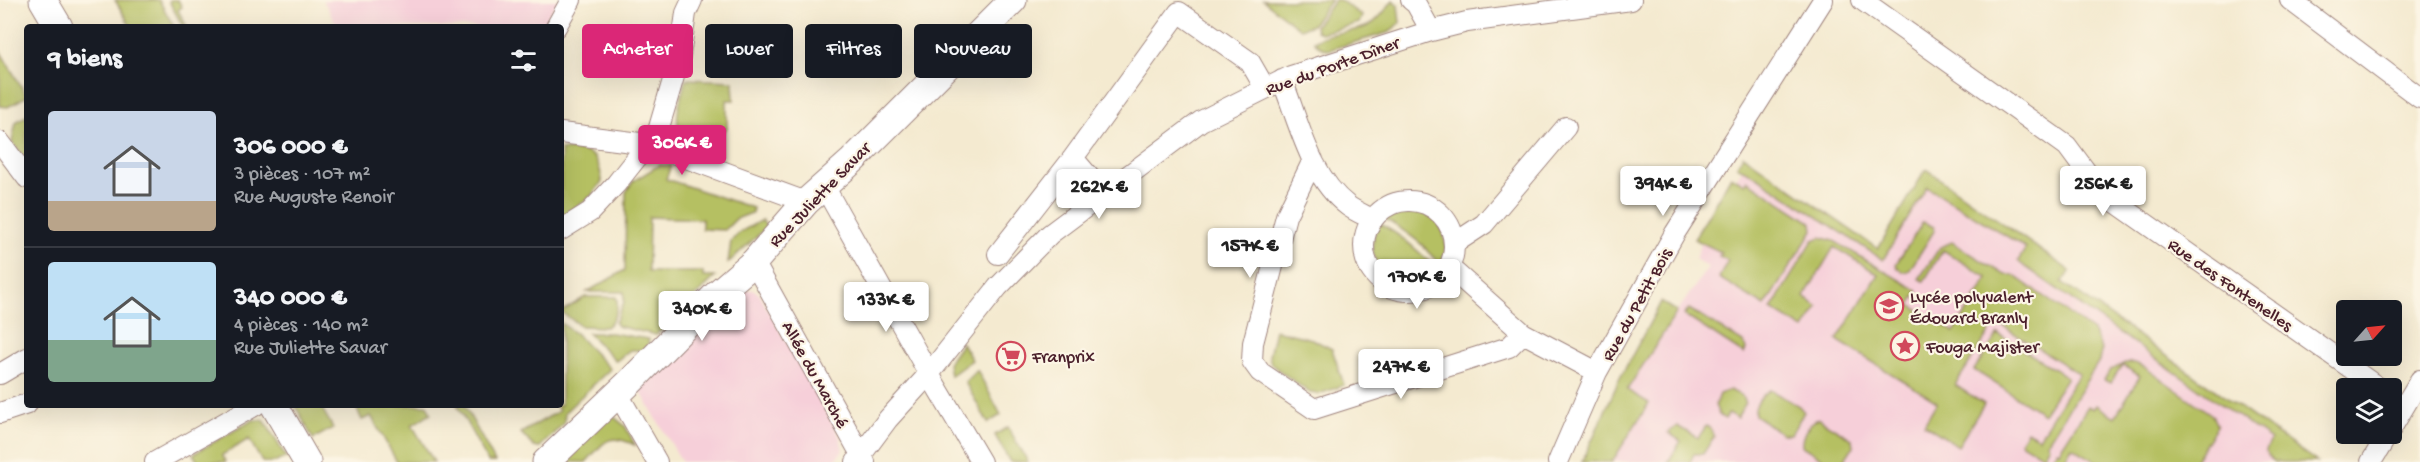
<!DOCTYPE html>
<html lang="fr">
<meta charset="utf-8">
<style>
:root{--surface:#171b24;--page:#242831;--text:#f1f3f6;--muted:#9ea1a6;--line:#363941;--accent:#db2777}
body{margin:0;font-family:"Gochi Hand",sans-serif;background:var(--page);color:var(--text);height:100vh;display:flex;flex-direction:column;font-size:22px;white-space:nowrap}
*{box-sizing:border-box;margin:0}
p{font-size:20px;color:var(--muted)}
.icon{flex:none;width:33px;height:33px;fill:none;stroke:currentColor;stroke-width:2;stroke-linecap:round;stroke-linejoin:round}
.map{position:relative;flex:1;overflow:hidden}
.details{position:absolute;left:24px;top:24px;width:540px;height:384px;display:flex;flex-direction:column;background:var(--surface);border-radius:6px;box-shadow:0 6px 24px #0002}
.details>*{flex:none}
.top-card{position:absolute;left:582px;top:24px;width:570px;height:54px;display:flex;gap:12px}
.needle{width:39px;rotate:63deg}
.controls{position:absolute;left:2336px;top:300px;display:grid;gap:12px}
.controls a{display:grid;place-items:center;width:66px;height:66px;border-radius:6px;background:var(--surface);box-shadow:0 6px 24px #0002;font-size:30px}
.price{position:absolute;translate:-50% -51px;padding:0 14px;border-radius:6px;background:#fff;color:#222;font-size:20px;line-height:39px;filter:drop-shadow(0 2px 3px #0008)}
.price::after{content:'';position:absolute;left:50%;top:36px;width:18px;height:14px;margin-left:-9px;background:inherit;clip-path:polygon(0 0,100% 0,50% 100%)}
.price.active{background:var(--accent);color:#fff}
ul{padding:0;list-style:none}
li{display:flex;align-items:center;gap:18px;height:150px;padding:0 24px}
li+li{border-top:2px solid var(--line)}
li span{display:grid;place-items:center;flex:none;width:168px;height:120px;border-radius:6px;color:#555}
li>.icon{margin-inline-start:auto}
span .icon{width:72px;height:72px;fill:#fffc;stroke-width:1}
li b{font-size:26px}
h2{display:flex;justify-content:space-between;align-items:center;height:72px;padding:0 24px;font-size:26px}
.chip{padding:0 21px;border-radius:6px;background:var(--surface);box-shadow:0 6px 24px #0002;font-size:21px;line-height:54px}
.chip.active{background:var(--accent);color:#fff}
.map>svg:first-child{display:block}
.built{fill:#f6cfd9}
.green{fill:#b5c062;stroke:#807046;stroke-width:1.5}
.lines{fill:none;stroke-linecap:round;stroke-linejoin:round}
.street-casing{stroke:#9f847e;stroke-width:22}
.secondary-casing{stroke:#9f847e;stroke-width:29}
.street{stroke:#fff;stroke-width:20}
.secondary{stroke:#fff;stroke-width:27}
.labels{text-anchor:middle;stroke-width:4.5;stroke-linejoin:round;paint-order:stroke}
.street-label{font-size:18px;fill:#4a1f2b;stroke:#fcf5e5}
.poi-label{font-size:18px;fill:#4a1f2b;stroke:#fcf5e5;text-anchor:start}
</style>
<div class="map">
<svg width="2420" height="462" viewBox="0 0 2420 462">
<rect width="100%" height="100%" fill="#fcf5e5"/>
<filter id="ink" filterUnits="userSpaceOnUse"><feTurbulence type="fractalNoise" baseFrequency=".0167" numOctaves="2"/><feDisplacementMap in="SourceGraphic" scale="12" xChannelSelector="R" yChannelSelector="G"/><feConvolveMatrix kernelMatrix="1 2 1 2 8 2 1 2 1" color-interpolation-filters="sRGB"/></filter>
<filter id="wash" filterUnits="userSpaceOnUse"><feTurbulence type="fractalNoise" baseFrequency=".008" numOctaves="4" result="noise"/><feDisplacementMap in="SourceGraphic" scale="24" xChannelSelector="R" yChannelSelector="G"/><feGaussianBlur stdDeviation="1.35" result="paint"/><feColorMatrix in="noise" values="0 0 0 0 0 0 0 0 0 0 0 0 0 0 0 0 0 1.4 0 .05"/><feComposite in="paint" operator="in"/></filter>
<g filter="url(#wash)">
<rect width="100%" height="100%" fill="#f4ead0"/>
<path class="built" d="M323 0H558L541 27H338Z
M1743 155 1878 249 1926 169 2070 271 2062 282 2317 462H1582L1619 380 1661 302 1677 312 1708 267 1695 259 1701 243 1694 239 1736 180 1742 169 1737 166Z
M744 290H754L759 294 840 437 843 450 834 462H682L639 389Z"/>
<path class="green" d="M115 0H159L174 27H131Z
M171 0H178L182 7 178 10 187 27H183L169 1Z
M1263 0H1331L1312 25 1300 29Z
M1335 0H1340L1362 16 1359 23 1321 33 1316 31 1315 26Z
M1393 0 1398 5 1400 23 1390 32 1328 50 1320 47 1314 41C1331 30 1353 34 1370 25 1380 19 1386 9 1393 0Z
M0 51 27 96 8 107 0 106Z
M686 79 733 81 734 100H727V128L708 147C701 145 692 143 686 139 669 127 682 95 686 79Z
M27 115V161L12 142 16 122Z
M561 150C589 149 599 152 602 182L591 196 561 218Z
M1743 155 1878 249 1926 169 2070 271 2062 282 2317 462H2273L2267 456 2266 450 2271 440 2020 263 2018 261 2026 248 1927 187 1883 260 1754 175 1737 166Z
M659 165 671 166 666 179 753 208 752 213 736 219 725 230 702 229V219L649 217 648 272H703V277H715L656 335 617 326 615 323 624 302V292H587L625 270 626 192 633 181Z
M1731 176 1744 184 1747 180 1812 223 1813 230 1765 306 1719 278 1728 260 1719 256 1721 252 1694 239Z
M1404 208C1435 208 1455 235 1441 264 1433 259 1430 253 1424 247 1412 235 1398 227 1383 218L1393 211Z
M762 220 767 227 728 263 731 241 740 232Z
M1923 222 1934 227V231L1909 271 1904 272 1898 268 1896 264Z
M1379 223C1405 238 1416 249 1437 269 1401 302 1356 266 1379 223Z
M1821 237 1834 241 1918 291 1910 305 1954 332 1988 278 1943 250 1924 281 1919 279 1940 247 1952 242 2005 275H2013L2093 331 2102 349 2099 361 2047 443 2049 446 2043 456 2020 442 2027 431 2039 438 2079 374 1996 322 1955 385 1984 404 1958 446 1924 424 1937 402 1837 340 1878 274 1834 247 1804 297 1818 307 1804 329 1771 309 1813 240Z
M585 297H616C620 307 614 321 606 327L581 326 561 312Z
M1661 302 1677 312 1627 390 1649 403 1612 462H1582L1619 380Z
M1689 309 1743 342 1746 349 1744 354 1684 315Z
M561 323 576 334 610 369 565 412 564 423 539 448 534 447 521 433 559 411 556 405H561Z
M1275 330 1312 339 1332 349 1344 385 1319 394 1310 393 1271 364 1269 356Z
M588 333H611L649 339 647 350H630L616 361Z
M1998 334 2067 377 2043 414 1974 370Z
M962 343 972 360 950 376 948 363Z
M2125 363H2135L2144 367 2212 415 2217 426 2194 462H2097L2072 447 2063 462 2050 461 2057 450 2059 451 2088 406 2093 409 2096 405 2115 417 2140 376 2122 365 2110 383 2104 380 2111 370Z
M977 370 1001 415 988 423 965 382Z
M1730 390 1742 396 1745 404 1737 418 1729 413 1725 419 1719 415 1715 405 1719 394Z
M1770 390 1799 406 1804 412 1791 434H1782L1755 415C1753 406 1762 395 1770 390Z
M295 405H320L333 428 313 439Z
M355 405H427L431 413 412 425 434 462H397L371 416 362 420Z
M457 405H464L495 462H488Z
M608 417H614L625 426 635 445C607 432 605 442 586 462H564Z
M1819 419 1852 439 1853 447 1843 462H1828L1802 446C1801 436 1809 421 1819 419Z
M253 420H264L286 457 276 462H262L249 439 222 455 226 462H198L193 454Z
M1677 426 1698 438 1706 426 1710 428 1714 437 1703 454H1694L1690 462H1668L1681 441 1668 433Z
M1008 427 1028 462H1010L995 435Z"/>
</g>
<g filter="url(#ink)">
<g class="lines">
<g class="street-casing">
<path id="street" d="M1411 0 1416 4 1431 31
M1862 0 2067 146 2101 192 2379 388
M2290 0 2420 98
M556 27 571 0
M1282 80C1299 122 1310 177 1348 206 1355 211 1364 215 1372 219
M561 133 648 144 806 202
M0 142 27 178
M1073 158 1103 193
M1313 160 1286 216 1253 343 1252 361 1260 372 1314 409 1509 347 1523 333
M824 186 929 374 981 462
M1364 246a45 45 0 1 1 90 0a45 45 0 1 1-90 0Z
M561 230 590 212 616 184 658 131 680 56 686 13 692 0
M1455 243 1484 224 1566 127
M998 254 1073 158 1179 12 1250 62 1265 88
M754 262 865 462
M1449 267 1523 333 1597 372
M0 374 27 358
M618 394 657 462
M0 413 27 404
M2391 429 2420 380
M155 462 256 405
M856 462 888 419 929 374 998 287 1050 234 1201 121 1291 76 1431 31 1467 22 1631 0
M1558 462 1597 372 1675 233 1823 0
M2371 462 2388 434"/>
</g>
<g class="secondary-casing">
<path id="secondary" d="M43 0 59 27
M274 405 307 462
M546 462 630 382 718 293 754 262 806 202 852 161 1013 0"/>
</g>
<use href="#street" class="street"/>
<use href="#secondary" class="secondary"/>
</g>
</g>
<defs>
<g id="school-ring" transform="scale(1.5)"><circle r="9.5" fill="#fcf5e5" stroke="#d1495b" stroke-width="1.5"/><path d="M0-5L7-2L0 1L-7-2ZM-4 1L0 2.5L4 1V4Q0 6-4 4Z" fill="#d1495b"/></g>
<g id="sight-ring" transform="scale(1.5)"><circle r="9.5" fill="#fcf5e5" stroke="#d1495b" stroke-width="1.5"/><path d="M0-6L1.8-2.2L6-1.7L2.9 1.2L3.7 5.4L0 3.3L-3.7 5.4L-2.9 1.2L-6-1.7L-1.8-2.2Z" fill="#d1495b"/></g>
<g id="supermarket-ring" transform="scale(1.5)"><circle r="9.5" fill="#fcf5e5" stroke="#d1495b" stroke-width="1.5"/><path d="M-6-5.5h2.5l.6 2H6L4.5 2H-2.5L-4.4-4H-6ZM-1.5 3.2a1.3 1.3 0 1 0 .1 0ZM3 3.2a1.3 1.3 0 1 0 .1 0Z" fill="#d1495b"/></g>
</defs>
<g fill-rule="evenodd">
<use href="#school-ring" x="1889" y="306"/>
<use href="#sight-ring" x="1905" y="346"/>
<use href="#supermarket-ring" x="1011" y="356"/>
</g>
<g class="labels">
<g class="street-label">
<text transform="translate(1332 65) rotate(-20)" y="6">Rue du Porte Dîner</text>
<text transform="translate(819 194) rotate(-46)" y="6">Rue Juliette Savar</text>
<text transform="translate(2231 284) rotate(35)" y="6">Rue des Fontenelles</text>
<text transform="translate(1636 304) rotate(-61)" y="6">Rue du Petit Bois</text>
<text transform="translate(816 374) rotate(61)" y="6">Allée du Marché</text>
</g>
<g class="poi-label">
<text x="1910" y="302">Lycée polyvalent<tspan x="1910" dy="21">Édouard Branly</tspan></text>
<text x="1926" y="352">Fouga Majister</text>
<text x="1032" y="362">Franprix</text>
</g>
</g>
</svg>
<div class="controls">
<a><svg class="needle" viewBox="-14 -14 28 28"><path d="M0-13l5 13h-10z" fill="#e53935"/><path d="M0 13l5-13h-10z" fill="#9ea1a6"/></svg></a>
<a><svg class="icon" aria-label="layers" viewBox="0 0 24 24"><path d="M12 4l9 5-9 5-9-5zM3 14l9 5 9-5"/></svg></a>
</div>
<b class="price active" style="left:682px;top:176px">306K €</b>
<b class="price" style="left:1663px;top:217px">394K €</b>
<b class="price" style="left:2103px;top:217px">256K €</b>
<b class="price" style="left:1099px;top:220px">262K €</b>
<b class="price" style="left:1250px;top:279px">157K €</b>
<b class="price" style="left:1417px;top:310px">170K €</b>
<b class="price" style="left:886px;top:333px">133K €</b>
<b class="price" style="left:702px;top:342px">340K €</b>
<b class="price" style="left:1401px;top:400px">247K €</b>
<div class="top-card">
<a class="chip active">Acheter</a>
<a class="chip">Louer</a>
<a class="chip">Filtres</a>
<a class="chip">Nouveau</a>
</div>
<section class="details">
<h2>9 biens<svg class="icon" aria-label="filters" viewBox="0 0 24 24"><path d="M4 7h16M4 17h16"/><circle cx="9" cy="7" r="2"/><circle cx="15" cy="17" r="2"/></svg></h2>
<ul>
<li><span style="background:linear-gradient(#c9d6e8 75%,#b9a48a 0)"><svg class="icon" aria-label="home" viewBox="0 0 24 24"><path d="M3 11l9-7 9 7M6 9v11h12V9"/></svg></span><div><b>306 000 €</b><p>3 pièces · 107 m²</p><p>Rue Auguste Renoir</p></div></li>
<li><span style="background:linear-gradient(#bfe0f5 65%,#7fa58c 0)"><svg class="icon" aria-label="home" viewBox="0 0 24 24"><path d="M3 11l9-7 9 7M6 9v11h12V9"/></svg></span><div><b>340 000 €</b><p>4 pièces · 140 m²</p><p>Rue Juliette Savar</p></div></li>
</ul>
</section>
</div>
